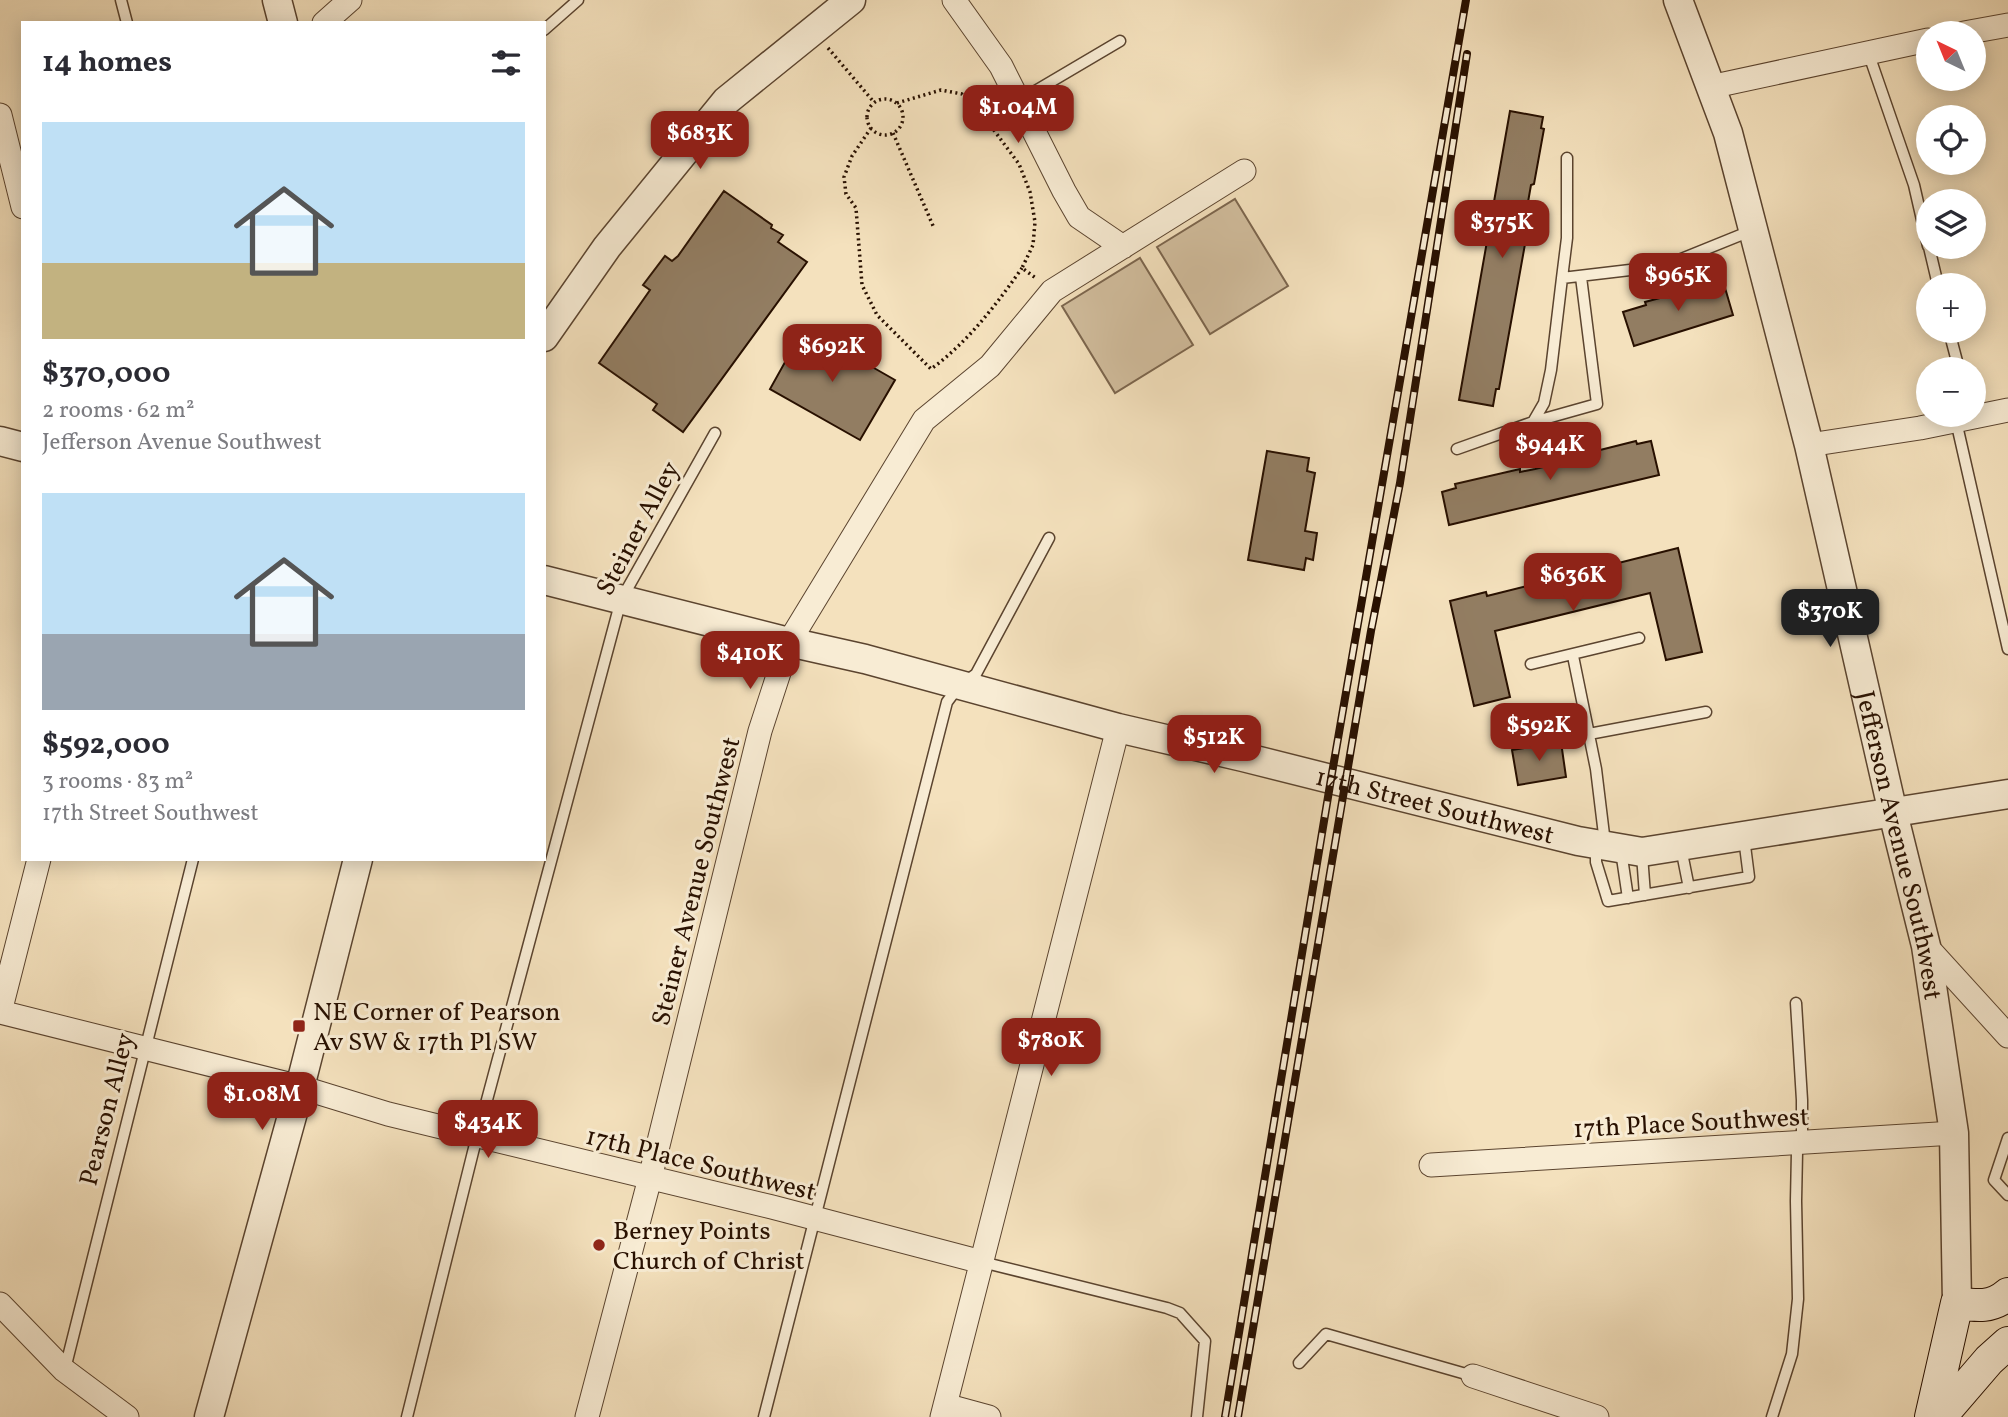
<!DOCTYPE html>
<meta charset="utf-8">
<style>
:root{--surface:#fff;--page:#f2f2f3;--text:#2b2b33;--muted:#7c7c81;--accent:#8f2418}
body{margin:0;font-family:Vollkorn,serif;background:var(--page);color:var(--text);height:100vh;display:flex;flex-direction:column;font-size:26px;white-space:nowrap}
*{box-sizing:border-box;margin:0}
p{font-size:23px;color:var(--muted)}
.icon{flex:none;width:38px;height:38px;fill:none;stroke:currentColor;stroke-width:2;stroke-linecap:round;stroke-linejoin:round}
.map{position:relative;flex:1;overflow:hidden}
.sheet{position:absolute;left:21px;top:21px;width:525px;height:840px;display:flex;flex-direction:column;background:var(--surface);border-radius:0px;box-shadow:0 4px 18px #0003}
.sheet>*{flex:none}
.needle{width:46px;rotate:317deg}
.fabs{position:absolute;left:1916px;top:21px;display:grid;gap:14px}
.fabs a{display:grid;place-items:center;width:70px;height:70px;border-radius:50%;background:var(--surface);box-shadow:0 4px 18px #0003;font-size:35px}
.price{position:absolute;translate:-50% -60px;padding:0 16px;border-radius:14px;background:var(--accent);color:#fff;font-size:23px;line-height:46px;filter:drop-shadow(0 2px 4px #0008)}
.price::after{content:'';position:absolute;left:50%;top:42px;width:21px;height:16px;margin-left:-10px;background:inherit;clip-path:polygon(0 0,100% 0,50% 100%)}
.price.selected{background:#222;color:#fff}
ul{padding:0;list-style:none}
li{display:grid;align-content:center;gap:14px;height:371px;padding:0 21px}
li span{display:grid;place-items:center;height:217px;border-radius:0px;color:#555}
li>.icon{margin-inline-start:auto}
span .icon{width:126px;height:126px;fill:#fffc;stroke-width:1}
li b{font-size:30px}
h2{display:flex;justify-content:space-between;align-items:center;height:84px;padding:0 21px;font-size:30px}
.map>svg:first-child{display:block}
.green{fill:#d1bd9d;stroke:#7c664e;stroke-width:2}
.building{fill:#927d62;stroke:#281000;stroke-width:2}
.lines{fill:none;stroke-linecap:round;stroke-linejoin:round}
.service-casing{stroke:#5b442f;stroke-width:13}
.minor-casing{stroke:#5b442f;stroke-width:25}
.tertiary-casing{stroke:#5b442f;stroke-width:31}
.secondary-casing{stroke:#281000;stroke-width:34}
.path{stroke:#281000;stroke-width:3.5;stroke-dasharray:2 3.5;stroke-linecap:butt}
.service{stroke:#f8ecd4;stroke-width:10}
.minor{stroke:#f8ecd4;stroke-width:23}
.tertiary{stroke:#f8ecd4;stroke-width:28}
.secondary{stroke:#f8ecd4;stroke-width:32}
.rail-casing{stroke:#281000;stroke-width:8}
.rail{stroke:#f8ecd4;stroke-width:5;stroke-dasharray:16;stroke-linecap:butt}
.poi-dot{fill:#8f2418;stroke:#f8ecd4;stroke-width:2.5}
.labels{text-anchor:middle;stroke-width:6;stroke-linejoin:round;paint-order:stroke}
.street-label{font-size:26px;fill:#281000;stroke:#f8ecd4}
.poi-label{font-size:26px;fill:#281000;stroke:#f8ecd4;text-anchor:start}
</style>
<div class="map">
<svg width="2008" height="1417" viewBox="0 0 2008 1417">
<rect width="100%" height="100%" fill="#f4e1bd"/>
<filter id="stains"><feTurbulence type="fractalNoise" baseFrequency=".00286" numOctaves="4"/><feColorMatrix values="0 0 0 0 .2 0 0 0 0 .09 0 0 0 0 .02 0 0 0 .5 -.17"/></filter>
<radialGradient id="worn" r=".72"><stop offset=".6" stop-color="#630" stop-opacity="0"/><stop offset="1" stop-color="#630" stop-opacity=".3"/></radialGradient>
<path class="green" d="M1235 199 1288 286 1210 334 1157 247Z
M1140 258 1193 345 1115 393 1062 306Z"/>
<path class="building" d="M1510 111 1543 117 1541 128 1544 129 1534 184 1531 185 1525 219 1524 233H1527L1499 389H1496L1493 406 1459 400Z
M724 191 772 225 771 228 783 235 778 242 807 262 683 432 653 410 657 404 599 363 650 290 643 285 665 256 672 261 678 256Z
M1723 281 1733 315 1634 346 1623 312 1646 305 1645 302Z
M804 328 895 380 860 440 770 389Z
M1636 441 1637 444 1651 441 1659 475 1449 525 1442 492 1456 488 1455 484 1520 469V472L1535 469 1572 460V457Z
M1267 451 1309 458 1307 471 1315 473 1305 531 1317 533 1313 560 1306 558 1304 570 1248 560Z
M1678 548 1702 652 1666 660 1650 593 1495 631 1510 697 1474 706 1450 601 1486 592 1487 596Z
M1561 742 1566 777 1518 785 1512 750Z"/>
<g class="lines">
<g class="service-casing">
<path id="service" d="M121 0 127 23
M544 30 578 0
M1868 52 1914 185 1928 246
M1020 100 1120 41
M1929 247 1938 285
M1562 278 1567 238V158
M1949 331 1959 369
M1956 421 2008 649
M1533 422 1597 404 1581 277
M1457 449 1533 422 1544 403 1551 370 1562 278 1664 266 1753 230
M1573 656 1596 769 1605 843
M1531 664 1639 638
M1589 734 1706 712
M1596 846V862L1608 901 1749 877 1744 838
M1681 848 1689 888
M1621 851 1628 898
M1642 855 1645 895
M2008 1138 1994 1180 2008 1195
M982 1262 1167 1308 1180 1313 1205 1341 1197 1417
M1299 1363 1326 1334 1473 1376
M65 1369 193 859
M407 1417 473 1152 621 600 715 433
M764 1417 947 702 959 686 976 674 1049 538
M1772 1417 1792 1354 1798 1299 1796 1201 1797 1152 1802 1132V1100L1796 1003"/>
</g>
<g class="minor-casing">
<path id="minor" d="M954 0 1001 66 1064 191 1079 217 1123 247
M324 23 350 0
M1964 33 2008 25
M1710 87 1928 40
M0 115 23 207
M1809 445 1920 428 2008 410
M1926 946 2008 1036
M0 1012 300 1087 388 1114 772 1207 982 1262
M0 1012 39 859
M1431 1165 1954 1133
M0 1304 64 1370 127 1417
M1473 1376 1597 1417
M945 1405 989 1417
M587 1417 650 1178 760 731 789 642 924 420 990 366 1052 291 1244 171
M942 1417 1118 728"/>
</g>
<g class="tertiary-casing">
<g id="tertiary">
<path d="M277 0 283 23"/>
<path id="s1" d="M1678 0 1728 133 1809 445 1893 813 1926 946 1954 1133 1957 1303"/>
<path d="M544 337 607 247 726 101 851 0"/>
<path d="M0 441 23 447"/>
<path id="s2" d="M544 580 789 642 865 659 1118 728 1243 757 1578 841 1642 852 2008 794"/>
<path d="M209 1417 300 1087 358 859"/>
</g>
</g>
<g class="secondary-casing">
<path id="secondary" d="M1931 1417 1957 1303C1977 1306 1992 1308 2008 1294
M1940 1417 1989 1360 2008 1343"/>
</g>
<path class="path" d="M828 48 873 101
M867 117a18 18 0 1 1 36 0a18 18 0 1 1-36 0Z
M897 103 941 90 962 94 976 106 1019 164 1030 192 1035 222 1033 245 1022 268 1037 279
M871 128 852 156 844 177 846 194 856 208 862 285 877 315 931 369C968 342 996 305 1022 268
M893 133 934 228"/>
<use href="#service" class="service"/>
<use href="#minor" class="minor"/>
<use href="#tertiary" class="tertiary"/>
<use href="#secondary" class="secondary"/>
<g class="rail-casing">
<path id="rail" d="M1225 1417 1331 779 1466 0
M1238 1417 1371 631 1400 483 1467 54"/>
</g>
<use href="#rail" class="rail"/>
</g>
<g class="poi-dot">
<rect x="292" y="1019" width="14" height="14" rx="3.5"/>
<circle cx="599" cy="1245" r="7"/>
</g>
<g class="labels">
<g class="street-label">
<text transform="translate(637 528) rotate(-62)" y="9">Steiner Alley</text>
<text dy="9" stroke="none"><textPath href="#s2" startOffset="919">17th Street Southwest</textPath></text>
<text dy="9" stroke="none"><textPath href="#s1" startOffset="875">Jefferson Avenue Southwest</textPath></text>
<text transform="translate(695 881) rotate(-76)" y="9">Steiner Avenue Southwest</text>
<text transform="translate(106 1109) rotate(-76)" y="9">Pearson Alley</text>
<text transform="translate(1691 1122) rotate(-3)" y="9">17th Place Southwest</text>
<text transform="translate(701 1163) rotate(14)" y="9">17th Place Southwest</text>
</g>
<g class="poi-label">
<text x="313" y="1020">NE Corner of Pearson<tspan x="313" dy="30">Av SW &amp; 17th Pl SW</tspan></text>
<text x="613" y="1239">Berney Points<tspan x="613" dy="30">Church of Christ</tspan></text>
</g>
</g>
<rect width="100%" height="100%" filter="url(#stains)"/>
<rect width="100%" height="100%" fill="url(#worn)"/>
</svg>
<div class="fabs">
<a><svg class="needle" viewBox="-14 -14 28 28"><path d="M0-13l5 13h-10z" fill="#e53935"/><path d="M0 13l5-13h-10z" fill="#7c7c81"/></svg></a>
<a><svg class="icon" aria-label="locate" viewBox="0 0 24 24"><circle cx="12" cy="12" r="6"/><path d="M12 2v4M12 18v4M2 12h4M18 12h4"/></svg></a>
<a><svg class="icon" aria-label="layers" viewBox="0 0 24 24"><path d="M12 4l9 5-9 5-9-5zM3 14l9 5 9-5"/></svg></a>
<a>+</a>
<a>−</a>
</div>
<b class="price" style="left:1018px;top:145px">$1.04M</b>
<b class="price" style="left:700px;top:171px">$683K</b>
<b class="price" style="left:1502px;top:260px">$375K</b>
<b class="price" style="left:1678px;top:313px">$965K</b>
<b class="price" style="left:832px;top:384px">$692K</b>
<b class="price" style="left:1550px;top:482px">$944K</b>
<b class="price" style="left:1573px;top:613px">$636K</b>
<b class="price selected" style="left:1830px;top:649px">$370K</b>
<b class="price" style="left:750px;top:691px">$410K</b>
<b class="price" style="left:1539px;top:763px">$592K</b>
<b class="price" style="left:1214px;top:775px">$512K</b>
<b class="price" style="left:1051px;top:1078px">$780K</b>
<b class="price" style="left:262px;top:1132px">$1.08M</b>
<b class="price" style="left:488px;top:1160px">$434K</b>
<section class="sheet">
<h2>14 homes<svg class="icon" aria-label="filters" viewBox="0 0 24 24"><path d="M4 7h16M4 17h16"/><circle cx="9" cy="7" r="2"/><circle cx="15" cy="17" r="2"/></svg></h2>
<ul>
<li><span style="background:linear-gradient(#bfe0f5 65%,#c2b280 0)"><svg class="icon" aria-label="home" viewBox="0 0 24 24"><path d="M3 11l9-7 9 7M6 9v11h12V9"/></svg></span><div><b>$370,000</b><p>2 rooms · 62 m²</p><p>Jefferson Avenue Southwest</p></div></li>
<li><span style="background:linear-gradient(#bfe0f5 65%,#9aa5b1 0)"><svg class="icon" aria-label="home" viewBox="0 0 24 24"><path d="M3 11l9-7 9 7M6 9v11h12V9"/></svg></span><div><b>$592,000</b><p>3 rooms · 83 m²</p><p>17th Street Southwest</p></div></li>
</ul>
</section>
</div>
